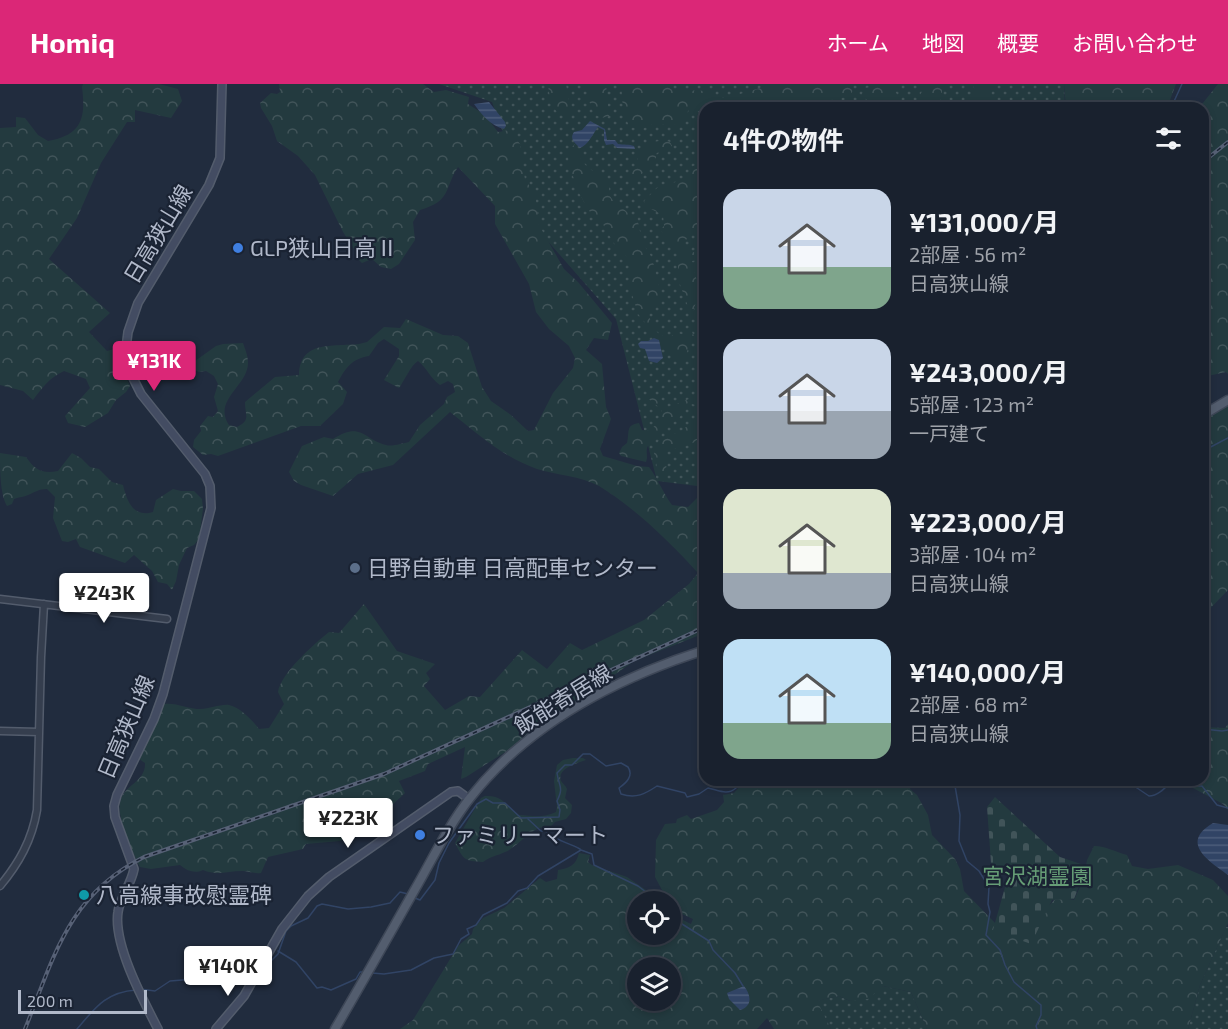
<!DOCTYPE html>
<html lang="ja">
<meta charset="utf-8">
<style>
:root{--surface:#19212e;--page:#222936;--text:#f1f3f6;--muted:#9fa3aa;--line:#373e4a;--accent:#db2777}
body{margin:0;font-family:"Exo 2","Noto Sans JP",sans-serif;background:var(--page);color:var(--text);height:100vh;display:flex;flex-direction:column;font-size:22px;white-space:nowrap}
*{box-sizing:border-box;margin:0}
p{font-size:20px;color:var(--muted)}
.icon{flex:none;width:33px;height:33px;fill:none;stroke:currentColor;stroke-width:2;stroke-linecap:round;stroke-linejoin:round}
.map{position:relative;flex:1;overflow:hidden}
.details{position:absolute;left:699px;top:18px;width:510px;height:684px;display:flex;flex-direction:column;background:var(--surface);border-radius:18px;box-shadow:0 3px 9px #0003,0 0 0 2px var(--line)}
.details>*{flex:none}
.controls{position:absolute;left:627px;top:807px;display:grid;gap:12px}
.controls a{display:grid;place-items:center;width:54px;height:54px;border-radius:50%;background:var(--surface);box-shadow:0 3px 9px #0003,0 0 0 2px var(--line);font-size:30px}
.scale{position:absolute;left:18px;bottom:15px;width:129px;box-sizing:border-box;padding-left:6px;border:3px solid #b1b9ca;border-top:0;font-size:16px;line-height:21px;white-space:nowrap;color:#b1b9ca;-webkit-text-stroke:4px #1a2333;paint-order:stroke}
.price{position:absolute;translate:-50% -51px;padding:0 14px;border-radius:6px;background:#fff;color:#222;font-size:20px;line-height:39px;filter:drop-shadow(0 2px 3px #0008)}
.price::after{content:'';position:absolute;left:50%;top:36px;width:18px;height:14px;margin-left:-9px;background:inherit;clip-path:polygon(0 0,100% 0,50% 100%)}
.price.current{background:var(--accent);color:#fff}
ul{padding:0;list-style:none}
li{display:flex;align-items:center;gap:18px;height:150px;padding:0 24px}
li span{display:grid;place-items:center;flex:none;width:168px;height:120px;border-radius:18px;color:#555}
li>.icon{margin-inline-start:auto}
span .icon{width:72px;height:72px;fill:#fffc;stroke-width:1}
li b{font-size:26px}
h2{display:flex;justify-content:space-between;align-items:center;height:72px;padding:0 24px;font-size:26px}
header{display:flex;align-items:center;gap:36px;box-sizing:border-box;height:84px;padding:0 30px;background:var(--accent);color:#fff}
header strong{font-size:28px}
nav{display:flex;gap:33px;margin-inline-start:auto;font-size:21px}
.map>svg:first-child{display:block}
.grass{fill:url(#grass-dots)}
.forest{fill:url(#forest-crowns);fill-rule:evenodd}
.cemetery{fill:url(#cemetery-stones)}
.water{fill:url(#water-rules)}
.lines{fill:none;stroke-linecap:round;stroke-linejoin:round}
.stream{stroke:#314465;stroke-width:1.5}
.tertiary-casing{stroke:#535c6c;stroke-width:9}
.secondary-casing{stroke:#535c6c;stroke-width:10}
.primary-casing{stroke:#3e4757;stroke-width:11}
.tertiary{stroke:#353e4e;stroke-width:6}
.secondary{stroke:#434c62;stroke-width:7}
.primary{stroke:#535d6e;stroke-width:8}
.rail-casing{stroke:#576176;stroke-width:4}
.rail{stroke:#1a2333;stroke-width:1.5;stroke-dasharray:4.5;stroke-linecap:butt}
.shop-dot{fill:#3f7fe0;stroke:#1a2333;stroke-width:2}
.service-dot{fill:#5c6f8a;stroke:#1a2333;stroke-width:2}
.culture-dot{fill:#0f9aa8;stroke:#1a2333;stroke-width:2}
.labels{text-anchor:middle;stroke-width:4.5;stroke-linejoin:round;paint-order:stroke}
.street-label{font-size:22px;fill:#b1b9ca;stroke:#1a2333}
.poi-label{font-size:22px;fill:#b1b9ca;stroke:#1a2333;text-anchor:start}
.park-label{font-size:22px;fill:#669d76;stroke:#1a2333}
</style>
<header>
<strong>Homiq</strong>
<nav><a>ホーム</a><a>地図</a><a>概要</a><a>お問い合わせ</a></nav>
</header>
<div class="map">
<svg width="1228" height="945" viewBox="0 0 1228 945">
<defs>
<pattern id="grass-dots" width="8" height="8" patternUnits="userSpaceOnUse" patternTransform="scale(1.5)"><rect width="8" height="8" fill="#233a3f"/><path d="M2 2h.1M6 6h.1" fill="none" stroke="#415459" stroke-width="1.8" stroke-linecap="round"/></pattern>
<pattern id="forest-crowns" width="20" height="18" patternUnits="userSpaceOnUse" patternTransform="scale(1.5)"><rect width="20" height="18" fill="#233a3f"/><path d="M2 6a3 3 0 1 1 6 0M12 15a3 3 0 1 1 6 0" fill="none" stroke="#415459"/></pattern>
<pattern id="cemetery-stones" width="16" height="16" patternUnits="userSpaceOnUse" patternTransform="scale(1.5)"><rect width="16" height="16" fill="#233a3f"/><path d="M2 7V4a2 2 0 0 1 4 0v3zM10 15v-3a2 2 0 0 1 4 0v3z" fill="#415459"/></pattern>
<pattern id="water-rules" width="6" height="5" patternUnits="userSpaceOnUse" patternTransform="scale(1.5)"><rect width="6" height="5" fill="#314465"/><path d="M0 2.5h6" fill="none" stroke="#4c5d7a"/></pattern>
</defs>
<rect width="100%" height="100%" fill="#212c3e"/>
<path class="grass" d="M439 0H1064L1065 24H705V403L657 397 616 235 538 146 492 18Z
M1226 843H1228V945H1188L1200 901Z
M883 902 911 908 927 945H831L816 917 839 912 850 917Z"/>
<path class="forest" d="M83 0H159L178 5 182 17 171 34 135 26V38H127L101 79 77 134 49 175 110 229 89 248 107 267 121 263 126 293 130 302 126 308 116 316 108 329 85 343 68 339 65 332 90 304 86 295 64 287C49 294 43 303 33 316L23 307 0 301V44L16 43V33L25 34 38 51 48 57C82 51 86 34 82 3Z
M279 0H423L434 8 446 6 469 13 468 20 485 31 498 48 510 46 520 60 525 96 535 109 539 141 564 185 578 198 612 239 608 256 594 254 586 266 602 280 606 323 611 335 600 365 603 372 637 382 649 383C658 395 663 409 672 421L688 423 697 414H705V549L634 577 513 663 466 693 461 695 465 663 428 680 425 687 399 697 405 709C387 726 373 742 347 739V754L340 757 306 760 303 765 268 773 261 789C254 790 249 787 242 787 227 787 217 792 203 786 195 790 187 787 180 781L151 785 140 783C132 767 117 736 120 718 123 701 146 698 145 679L139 675 164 620C175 618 188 625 201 625 209 625 221 620 229 621 241 624 252 636 259 645L269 644 284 620 278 608C281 589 314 560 329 548L339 549 364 520 397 567 435 580 426 589 430 595 424 602 445 626 469 612 480 613 522 566 547 585 570 559 582 566 644 536 689 500 698 489C670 458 635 424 599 402 581 392 556 391 537 385 504 374 477 349 450 328L393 381 358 390 333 412 301 401 294 397 289 388 302 362 324 353 333 355C361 337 363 355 386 361 392 363 403 359 409 358L420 341 444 320 447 313 455 308 453 300 448 297 440 301C430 294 427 284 418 277 410 282 405 296 399 304L384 296 399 272V265L384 255 378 259 369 272C352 275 346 283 338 298L347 308 343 320 320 342H301L218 372 211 370 203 371 193 363 194 356 201 347 200 342 208 332 213 333 218 327 214 313 218 300 214 292 206 287 199 288 192 285 195 277 216 262 223 260 243 259C245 265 248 272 248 278 249 301 212 316 229 341L237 343C251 336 245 332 245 318L275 293 299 291C300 256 332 263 359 260L367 258 384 243 400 244 406 235 443 251 458 252 468 259 482 303 491 317 511 331 528 347 534 346 553 309 573 284 575 274 569 262 549 245 536 228 529 200 495 140V122L458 83C443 107 452 116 420 126L413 138 415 156 399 180 391 185 381 183 372 175 362 179 357 174 354 165 343 148 315 91 298 72 277 57 272 42 261 24 260 19 271 9 277 10 280 8Z
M548 0H566L569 17 575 30C572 30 568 32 564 31 552 30 549 10 548 0Z
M587 0H606L609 32 602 34 594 30 588 14Z
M622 0H661L674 6 710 7 719 14H727L773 0H851L853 6 850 12 822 18 797 19 772 24H705V26L695 28 689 25 684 36 678 41 653 40 642 45 630 43C623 32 621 13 622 0Z
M874 0H897L893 5 900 14 895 22C882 17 870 24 862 10L865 4 872 3Z
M926 0H943L941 15 934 24H929L925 17 919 13Z
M973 0H990C993 9 989 16 995 24H972L971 16 975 7Z
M1064 0H1176L1167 24H1066Z
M1218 0H1228V290L1226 288 1203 293V24H1199Z
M665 56 670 58 672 62 661 66 656 70V80L630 98 628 94 637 80 639 68 653 58Z
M575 60C582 83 589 85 609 96 609 116 610 114 624 125 628 129 631 131 637 133L642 157 652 174 662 214 657 222 648 228C652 241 654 250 668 254L677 249 685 251 691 246 695 254 689 260 685 276 677 278 638 230 631 207 630 182 626 172 618 166 601 137 590 128 579 109 569 81 568 71 570 65Z
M705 79V139C697 149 690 145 684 161L696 170 705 168V175L692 177 699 206 693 229 690 228 678 195V173L671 158 660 146 664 142 663 131 647 123 644 117 660 101C675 100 685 96 693 82Z
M649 308H652L663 317 666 324 689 315 695 311 705 313V319L700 322 688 319C683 324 683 329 679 334 672 339 650 356 647 364 646 369 648 373 646 378L621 372 619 369 622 363 627 359C630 348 625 341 639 339L642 346 649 347C657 340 661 337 662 326L649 315Z
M1228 321V506L1203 532V326L1208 333Z
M686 343H698L700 346 698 355C689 364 676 362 667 368L666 389 662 392 657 388 656 373 654 371C656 346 675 355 686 343Z
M0 369 26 373C35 386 42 390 58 387L72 369 81 374 90 383 99 385 112 398 123 401C127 417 133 434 153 428L156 416 173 405 181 407H194L202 415 203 425 199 455 194 461 187 464 179 481 176 497 172 506 167 500 158 498 152 487 134 471 125 479 80 463 76 455 68 458 62 457 53 434 55 413 47 405C39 405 35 408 28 411 24 413 19 413 14 415L12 420 7 422C0 410 0 385 0 369Z
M1228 640V726L1223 720 1178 696H1203V643L1225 644Z
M573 674H583L586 676C578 679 556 684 561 697 563 700 566 702 567 705L565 714 572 721 571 729 566 735 555 738 550 743C532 740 520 762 505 768 497 772 491 772 483 778 464 777 464 776 455 759L481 714 485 712C505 711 505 723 519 731 533 732 544 734 556 728L557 723 554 697 557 681 563 676Z
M746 696 789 700 798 704 823 696H912L910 705 917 711 928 731 932 751 955 775 960 785 964 807 997 841 1044 827 1057 813 1074 816 1084 794 1087 776 1094 762C1106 762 1115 768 1127 771L1132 782 1148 785 1178 781 1213 796 1228 812V839L1200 901 1188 945H927L911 908 883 902 868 915 850 917 839 912 817 917 831 945H774L767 934 757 945H400L413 936 458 862 472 850 473 845 483 834 504 824 540 794 546 798 557 795 558 786C570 784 576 781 579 769L590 771 588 778 592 781 627 793 662 817 638 818V850H670L671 825 681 835 691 840 693 835 682 830 679 824 662 806 655 793 656 756 665 740 676 739 677 735 687 731 691 735 717 726 724 718 723 711 734 709ZM638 884H670V916H638Z"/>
<path class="cemetery" d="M995 713 1060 773 1087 782 1074 815 1052 816 1031 860 993 846 1009 789 991 779 987 723Z"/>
<path class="water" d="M489 18 505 38 506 42 504 45C491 42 481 30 474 20Z
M590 37 605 45 607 56H615L618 60C624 61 629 60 634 62L635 65 617 64 613 60 606 61 604 56V46L598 43C593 50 588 61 580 64 575 59 569 55 574 48L582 46Z
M654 254 659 256 663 274 657 279 649 277 645 265 640 264 638 260 641 257H648Z
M1213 739 1228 741V791C1209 777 1179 759 1213 739Z
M744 902C751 911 753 922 740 926L729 915 727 909Z"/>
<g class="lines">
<path class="stream" d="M1171 24 1182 0
M1203 367 1228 354
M1203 645 1222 647 1228 646
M954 696 960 731 959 757 967 777 979 787 989 803 988 820 990 828 986 851 1000 866 1005 881 1014 898 1041 921V931L1036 942 1037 945
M1125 696 1149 712C1158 712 1165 704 1171 698L1186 702H1202L1217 721 1228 724
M528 735 541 747H546C555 757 568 758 580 765
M415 814 420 816 435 796 439 779 449 759 477 720 486 715 493 719H505L521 734 559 733 560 726 557 717C564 703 559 703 557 689L565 681H572L583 670H590L606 682 621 679 628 683C634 692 626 699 619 704L621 710C636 715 645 710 657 702L685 709 687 713 699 710 708 704C718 706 727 712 736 704L739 696
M670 828 682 840 709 857 713 866 735 889 743 902
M278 867 296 878 317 904 322 903 331 906 356 895 360 888H364
M263 885 278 870 286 847 291 842 308 834 317 822 322 820 348 825 371 823 390 819 400 808 408 810
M372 889 384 890 411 886 434 874 453 870 461 855 469 850 467 845 476 841 483 831 507 819 518 807 527 804 538 792 581 766 592 770 594 781 638 802 659 818
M140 905 155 907 170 897 195 895 209 886 216 885 239 893H246L254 890
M77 945C95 924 106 908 136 906"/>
<g class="tertiary-casing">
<path id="tertiary" d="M0 515 167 535
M0 647 39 648
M0 802C19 779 32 756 37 726L41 573 44 520"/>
</g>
<g class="secondary-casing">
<path id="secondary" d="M158 945C143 916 113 860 118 828 120 813 131 801 134 785L115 733 114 722 117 711 154 635 163 610 211 424 210 402 205 390 141 310 131 290 126 264 128 248 138 219 209 101 220 74 222 0
M216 945 244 912 282 845 308 812 329 793 451 708 458 707 469 715"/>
</g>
<g class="primary-casing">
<path id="primary" d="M1203 331 1228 316
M335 945C362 899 388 853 414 807 432 776 448 742 470 714 528 640 617 594 705 566"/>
</g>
<use href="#tertiary" class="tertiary"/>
<use href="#secondary" class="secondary"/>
<use href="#primary" class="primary"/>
<g class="rail-casing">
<path id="rail" d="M1203 78 1228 58
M25 945C54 873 68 811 144 773L384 690 705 543"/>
</g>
<use href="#rail" class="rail"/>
</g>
<g class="shop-dot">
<circle cx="238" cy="164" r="6"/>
<circle cx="420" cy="751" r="6"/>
</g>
<circle class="service-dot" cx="355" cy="484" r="6"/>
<circle class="culture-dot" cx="84" cy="811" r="6"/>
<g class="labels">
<g class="street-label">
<text transform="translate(158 150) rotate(-59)" y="8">日高狭山線</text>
<text transform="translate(563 615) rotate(-32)" y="8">飯能寄居線</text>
<text transform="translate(126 643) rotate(-67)" y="8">日高狭山線</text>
</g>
<g class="poi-label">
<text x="250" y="172">GLP狭山日高Ⅱ</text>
<text x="367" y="492">日野自動車 日高配車センター</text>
<text x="432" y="759">ファミリーマート</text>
<text x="96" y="819">八高線事故慰霊碑</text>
</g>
<g class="park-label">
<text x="1037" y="800">宮沢湖霊園</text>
</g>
</g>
</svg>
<div class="controls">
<a><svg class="icon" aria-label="locate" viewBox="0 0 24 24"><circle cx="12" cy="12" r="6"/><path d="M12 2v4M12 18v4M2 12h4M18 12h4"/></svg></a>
<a><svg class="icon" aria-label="layers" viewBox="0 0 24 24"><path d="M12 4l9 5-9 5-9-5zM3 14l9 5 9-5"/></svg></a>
</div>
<div class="scale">200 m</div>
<b class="price current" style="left:154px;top:308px">¥131K</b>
<b class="price" style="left:104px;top:540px">¥243K</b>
<b class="price" style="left:348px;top:765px">¥223K</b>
<b class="price" style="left:228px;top:913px">¥140K</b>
<section class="details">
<h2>4件の物件<svg class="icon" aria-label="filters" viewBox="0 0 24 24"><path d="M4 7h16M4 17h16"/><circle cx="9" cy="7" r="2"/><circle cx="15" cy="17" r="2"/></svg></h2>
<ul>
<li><span style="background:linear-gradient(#c9d6e8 65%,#7fa58c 0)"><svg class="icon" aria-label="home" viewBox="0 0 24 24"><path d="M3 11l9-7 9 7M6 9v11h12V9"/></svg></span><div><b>¥131,000/月</b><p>2部屋 · 56 m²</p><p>日高狭山線</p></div></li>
<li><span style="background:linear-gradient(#c9d6e8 60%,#9aa5b1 0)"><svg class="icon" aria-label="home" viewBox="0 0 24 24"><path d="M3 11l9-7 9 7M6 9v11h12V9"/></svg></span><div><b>¥243,000/月</b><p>5部屋 · 123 m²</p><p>一戸建て</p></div></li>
<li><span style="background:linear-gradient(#dfe7d0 70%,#9aa5b1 0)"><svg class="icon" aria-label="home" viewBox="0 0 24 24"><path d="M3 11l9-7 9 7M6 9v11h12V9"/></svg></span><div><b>¥223,000/月</b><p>3部屋 · 104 m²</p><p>日高狭山線</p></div></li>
<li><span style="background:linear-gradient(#bfe0f5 70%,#7fa58c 0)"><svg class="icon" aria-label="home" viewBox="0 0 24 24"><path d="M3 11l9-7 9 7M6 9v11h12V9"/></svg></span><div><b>¥140,000/月</b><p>2部屋 · 68 m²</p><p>日高狭山線</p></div></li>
</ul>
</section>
</div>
